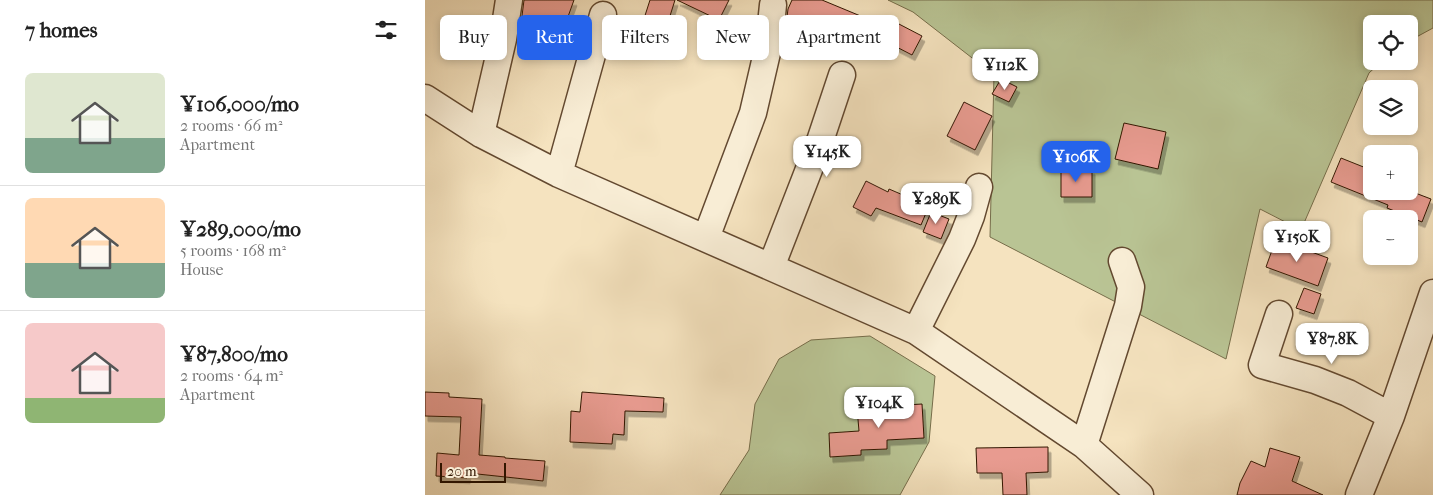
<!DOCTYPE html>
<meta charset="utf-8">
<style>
:root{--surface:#fff;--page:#f6f6f6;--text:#222;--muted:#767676;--line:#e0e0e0;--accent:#2563eb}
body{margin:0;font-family:"IM FELL French Canon",serif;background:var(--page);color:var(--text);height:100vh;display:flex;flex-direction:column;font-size:19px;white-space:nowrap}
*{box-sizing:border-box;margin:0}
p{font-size:16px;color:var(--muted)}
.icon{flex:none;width:28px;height:28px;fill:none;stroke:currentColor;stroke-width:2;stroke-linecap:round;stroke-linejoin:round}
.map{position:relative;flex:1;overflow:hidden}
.panel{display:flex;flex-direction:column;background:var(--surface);width:425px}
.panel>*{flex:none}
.top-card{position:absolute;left:15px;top:15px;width:475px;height:45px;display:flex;gap:10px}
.tools{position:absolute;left:938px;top:15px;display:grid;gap:10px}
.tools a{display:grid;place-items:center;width:55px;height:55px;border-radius:8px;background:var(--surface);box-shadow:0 2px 8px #0003;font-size:25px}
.scale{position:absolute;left:15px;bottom:12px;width:66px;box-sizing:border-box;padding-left:5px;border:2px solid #321600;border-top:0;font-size:14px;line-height:18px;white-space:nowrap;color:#321600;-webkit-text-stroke:4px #f8edd5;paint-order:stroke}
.price{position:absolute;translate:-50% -42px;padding:0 11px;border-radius:10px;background:#fff;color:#222;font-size:16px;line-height:32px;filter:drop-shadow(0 1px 2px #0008)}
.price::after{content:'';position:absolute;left:50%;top:30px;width:15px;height:11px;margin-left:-8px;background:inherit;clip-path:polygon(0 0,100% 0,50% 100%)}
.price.selected{background:var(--accent);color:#fff}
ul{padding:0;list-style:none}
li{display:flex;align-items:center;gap:15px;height:125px;padding:0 25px}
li+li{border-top:1px solid var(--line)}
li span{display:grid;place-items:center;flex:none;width:140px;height:100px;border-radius:8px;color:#555}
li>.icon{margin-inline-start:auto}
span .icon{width:60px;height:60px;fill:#fffc;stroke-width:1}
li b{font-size:21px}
h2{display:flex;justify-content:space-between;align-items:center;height:60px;padding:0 25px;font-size:21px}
.tag{padding:0 18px;border-radius:8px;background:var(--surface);box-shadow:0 2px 8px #0003;font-size:18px;line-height:45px}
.tag.selected{background:var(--accent);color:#fff}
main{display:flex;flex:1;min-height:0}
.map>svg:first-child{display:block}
.green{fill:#b9c494;stroke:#766d4a}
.building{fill:#e89b90;stroke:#321600;filter:url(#shadow)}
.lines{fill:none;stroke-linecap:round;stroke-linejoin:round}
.minor-casing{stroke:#634930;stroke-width:29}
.minor{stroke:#f8edd5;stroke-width:26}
</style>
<main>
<section class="panel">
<h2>7 homes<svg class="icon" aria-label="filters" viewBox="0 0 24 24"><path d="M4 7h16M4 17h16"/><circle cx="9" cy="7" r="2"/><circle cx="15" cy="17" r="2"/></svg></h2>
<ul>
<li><span style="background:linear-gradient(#dfe7d0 65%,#7fa58c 0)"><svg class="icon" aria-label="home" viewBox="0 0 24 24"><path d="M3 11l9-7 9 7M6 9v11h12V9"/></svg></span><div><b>¥106,000/mo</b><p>2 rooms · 66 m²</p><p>Apartment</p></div></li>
<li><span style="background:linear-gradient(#ffd9b3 65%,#7fa58c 0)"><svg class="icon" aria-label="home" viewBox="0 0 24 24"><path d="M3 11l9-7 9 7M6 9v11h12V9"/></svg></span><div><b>¥289,000/mo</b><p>5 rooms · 168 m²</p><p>House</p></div></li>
<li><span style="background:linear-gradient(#f6c9c9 75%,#8fb573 0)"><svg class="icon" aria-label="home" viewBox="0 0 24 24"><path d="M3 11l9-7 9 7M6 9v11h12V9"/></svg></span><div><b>¥87,800/mo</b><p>2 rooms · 64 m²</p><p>Apartment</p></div></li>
</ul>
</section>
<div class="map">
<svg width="1008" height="495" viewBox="0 0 1008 495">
<defs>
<filter id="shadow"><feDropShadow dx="3" dy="5.5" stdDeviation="0" flood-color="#0004"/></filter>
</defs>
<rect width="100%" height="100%" fill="#f5e3bf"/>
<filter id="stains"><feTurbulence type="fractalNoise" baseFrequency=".004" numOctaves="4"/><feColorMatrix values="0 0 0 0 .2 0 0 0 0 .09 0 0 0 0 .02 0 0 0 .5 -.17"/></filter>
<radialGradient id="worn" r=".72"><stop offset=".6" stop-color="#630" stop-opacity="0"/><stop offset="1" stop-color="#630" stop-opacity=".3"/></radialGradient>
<path class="green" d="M463 0H1008V28L984 41V24H946V61H957L944 73 876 230 835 209 801 359 565 237 569 75 488 12Z
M445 336 510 376 504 442 475 495H295L324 450 330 404 354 359 386 340Z"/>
<path class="building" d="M99 0H149L131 50 113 44 121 24 97 16Z
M225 0H250L239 35 216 28Z
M252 0H304L294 20Z
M367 0H397L450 22 440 46 423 39 421 44 384 29 385 27 362 17 363 9Z
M472 23 497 36 487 55 462 42Z
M576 79 592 87 584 102 567 94Z
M539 102 567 116 550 150 522 136Z
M699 123 741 132 733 169 690 159Z
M916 158 946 170V191H985L1006 199 997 222 962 208 963 205 906 182Z
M636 169H667V197H636Z
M441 181 463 192 464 189 478 195 479 191 506 201 496 225 451 208 446 216 428 207Z
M506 212 524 219 516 239 498 232Z
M851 239 903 258 893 286 841 267Z
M879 288 896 294 889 314 871 308Z
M0 392 24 393V397L57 399 54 455 80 457V458L120 461 118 481 43 473 42 478 11 476 12 453 34 455 36 417 0 416Z
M157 392 239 398 238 412 200 411 199 435 188 434 187 444 145 442 146 411 155 412Z
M497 404 499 438 462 440V449L436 450V455L405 457 404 433 434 431 432 408Z
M623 447V472L601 473 602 495H578L577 473H552L551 448Z
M845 448 875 457 867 481 898 495H812L815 483 826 461 840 467Z"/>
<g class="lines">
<g class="minor-casing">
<path id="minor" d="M0 98 56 134 134 174 491 331 659 445 715 495
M56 134 78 39 84 0
M134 174 178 15
M281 238 328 113 344 44 348 5
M346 267 395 141 417 75
M854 314 837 365 890 380 923 393 966 416
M491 331 537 239 546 216 554 187
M659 445 703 306 706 287 697 261
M934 495 966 416 1008 293"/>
</g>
<use href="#minor" class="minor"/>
</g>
<rect width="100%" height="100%" filter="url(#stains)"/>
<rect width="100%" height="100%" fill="url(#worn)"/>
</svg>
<div class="tools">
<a><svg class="icon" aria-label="locate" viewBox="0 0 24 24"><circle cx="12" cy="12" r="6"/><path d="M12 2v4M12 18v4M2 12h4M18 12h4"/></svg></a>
<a><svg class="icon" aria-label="layers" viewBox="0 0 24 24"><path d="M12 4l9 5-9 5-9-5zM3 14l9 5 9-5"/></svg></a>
<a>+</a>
<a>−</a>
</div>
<div class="scale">20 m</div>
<b class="price" style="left:580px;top:91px">¥112K</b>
<b class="price" style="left:402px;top:178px">¥145K</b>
<b class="price selected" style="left:651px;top:183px">¥106K</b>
<b class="price" style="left:511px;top:225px">¥289K</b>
<b class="price" style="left:872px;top:263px">¥150K</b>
<b class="price" style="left:907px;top:365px">¥87.8K</b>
<b class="price" style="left:454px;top:429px">¥104K</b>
<div class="top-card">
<a class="tag">Buy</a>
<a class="tag selected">Rent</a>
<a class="tag">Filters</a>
<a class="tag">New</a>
<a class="tag">Apartment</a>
</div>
</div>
</main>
